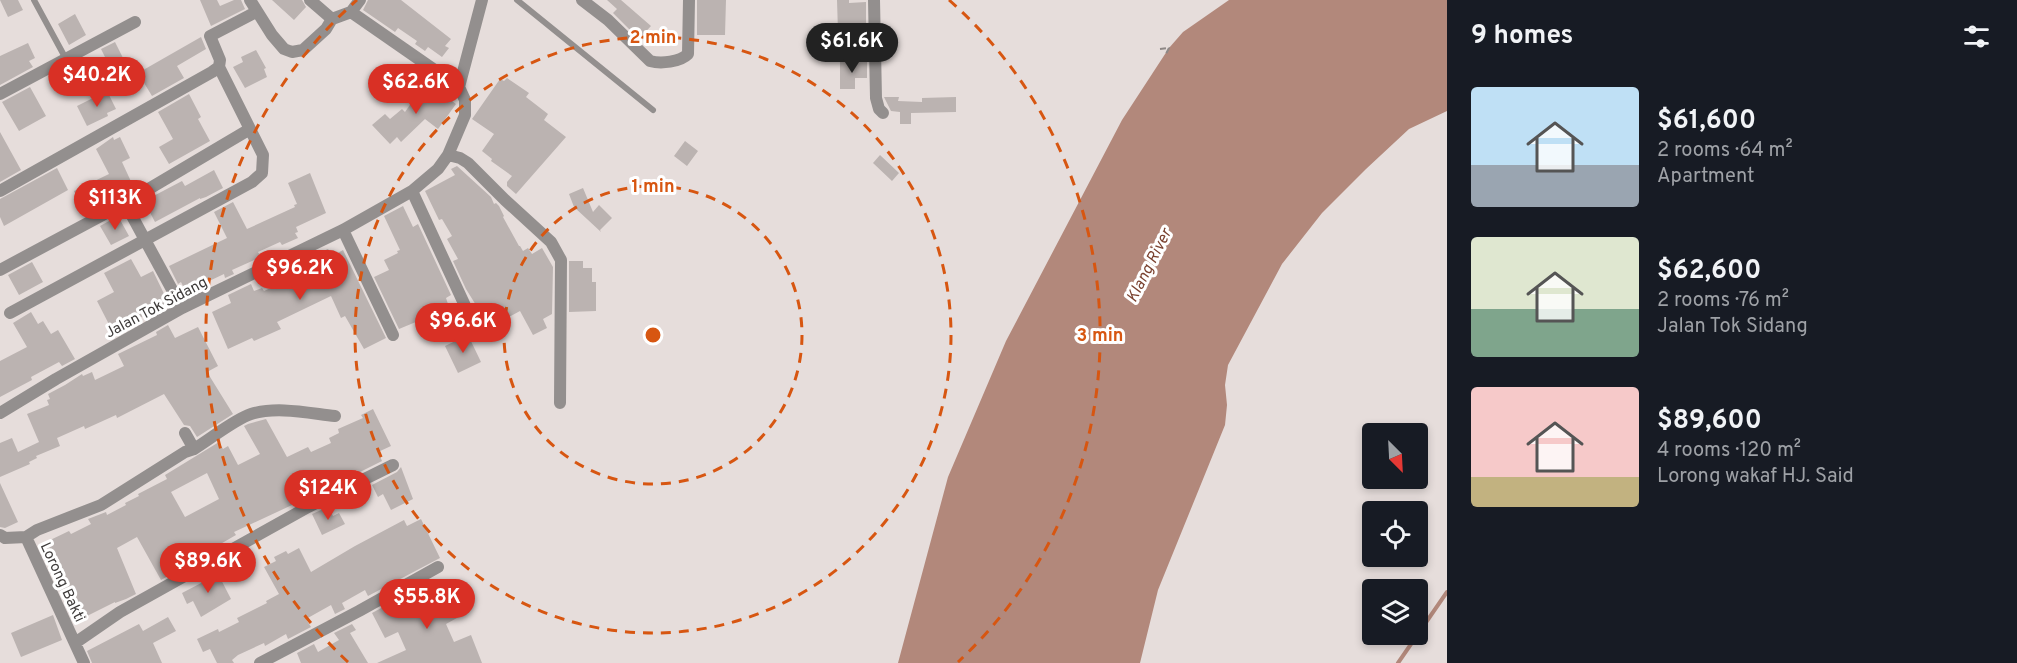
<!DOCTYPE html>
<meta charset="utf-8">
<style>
:root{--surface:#171b24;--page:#242831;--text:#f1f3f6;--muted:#9ea1a6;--accent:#d93025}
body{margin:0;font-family:Overpass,sans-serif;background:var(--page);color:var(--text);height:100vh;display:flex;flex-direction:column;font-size:22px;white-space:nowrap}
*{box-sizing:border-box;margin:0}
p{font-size:20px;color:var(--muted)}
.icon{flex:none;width:33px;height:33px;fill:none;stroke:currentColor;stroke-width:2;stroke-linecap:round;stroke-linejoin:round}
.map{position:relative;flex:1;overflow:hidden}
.sheet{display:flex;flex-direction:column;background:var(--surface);width:570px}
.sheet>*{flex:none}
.needle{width:39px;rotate:156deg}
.fabs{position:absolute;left:1362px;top:423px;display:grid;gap:12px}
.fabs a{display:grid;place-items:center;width:66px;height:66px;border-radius:6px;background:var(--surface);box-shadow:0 3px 9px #0003;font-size:30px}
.price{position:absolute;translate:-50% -51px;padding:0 14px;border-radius:21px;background:var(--accent);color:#fff;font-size:20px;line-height:39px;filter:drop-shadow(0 2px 3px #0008)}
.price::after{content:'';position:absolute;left:50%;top:36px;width:18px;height:14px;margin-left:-9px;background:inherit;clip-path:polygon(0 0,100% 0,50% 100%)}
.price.active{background:#222;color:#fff}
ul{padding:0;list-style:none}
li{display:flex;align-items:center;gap:18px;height:150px;padding:0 24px}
li span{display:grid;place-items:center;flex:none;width:168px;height:120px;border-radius:6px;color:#555}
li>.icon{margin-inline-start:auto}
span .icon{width:72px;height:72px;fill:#fffc;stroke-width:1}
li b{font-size:26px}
h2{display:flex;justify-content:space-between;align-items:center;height:72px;padding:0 24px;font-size:26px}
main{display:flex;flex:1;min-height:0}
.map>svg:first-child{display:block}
.water{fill:#b2887b}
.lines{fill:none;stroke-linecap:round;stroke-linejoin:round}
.stream{stroke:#b2887b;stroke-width:4}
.building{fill:#bbb3b1;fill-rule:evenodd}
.path{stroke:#8e8886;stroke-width:2;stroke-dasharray:6 3;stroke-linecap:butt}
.lane{stroke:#938f8e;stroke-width:6}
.street{stroke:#938f8e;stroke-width:12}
.ring{fill:none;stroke:#d75611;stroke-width:3;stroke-dasharray:10 8}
.labels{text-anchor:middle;stroke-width:6;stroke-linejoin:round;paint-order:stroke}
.street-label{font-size:15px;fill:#3e3b3a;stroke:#fff}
.water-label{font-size:16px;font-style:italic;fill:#7a412f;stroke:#fff}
.centre{fill:#d75611;stroke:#fff;stroke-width:3}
.ring-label{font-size:18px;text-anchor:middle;font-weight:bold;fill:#d75611;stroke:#fff;stroke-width:6;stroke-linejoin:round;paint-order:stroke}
</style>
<main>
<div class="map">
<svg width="1447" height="663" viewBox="0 0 1447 663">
<rect width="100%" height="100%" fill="#e6dddb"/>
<path class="water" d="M1229 0H1447V111L1409 129 1366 169 1322 213 1282 264 1228 365 1225 385 1227 405 1225 425 1158 590 1140 663H898L948 477 1006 341 1122 120 1169 48 1183 32Z"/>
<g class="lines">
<path class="stream" d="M1398 663 1447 592"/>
</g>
<path class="building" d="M0 0H18L23 10 8 17Z
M200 0H217L220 6 234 0H241L245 9 211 26Z
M272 0H302L306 7 294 20Z
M368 0H401L451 39 445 46 449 48 442 57 428 47 425 51 415 44 417 41 398 28 395 32 363 10Z
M607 0H621L651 26 639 39 613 13 617 9Z
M697 0H726L725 35H697Z
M837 0H849V3L866 2V31L838 32Z
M75 14 86 35 69 45 58 24Z
M201 37 206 49 177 66 184 78 152 96 138 73Z
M115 42 129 70 115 77 101 49Z
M28 43 35 58 29 61 33 67 0 85V56Z
M256 50 266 68 264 69 267 77 245 88 233 67 243 62 241 57Z
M840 62H867V78H855V89H840Z
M507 78 529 93 526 97 548 114 544 120 566 137 516 194 507 186V182L512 176 491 161 492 159 482 151 494 134 472 119 500 79 504 81Z
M426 82 456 104 438 129 425 119 401 142 397 137 390 144 372 125 385 114 390 119 402 109 405 112Z
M30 87 46 116 19 131 2 102Z
M107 91 116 109 107 113 108 116 87 126 77 106Z
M189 94 201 117 198 119 210 141 169 164 159 147 173 139 158 112Z
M884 97H899L898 101 922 102V98L956 97V112L911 113V124H900V112L891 111Z
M0 132 21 170 0 182Z
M113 137 114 140 120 137 130 158 122 162 134 188 90 212 89 210 84 212 74 191 109 174 96 149Z
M685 141 698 151 687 166 674 156Z
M880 155 899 173 892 181 873 163Z
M457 166 491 197 494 204 496 203 499 206 504 216 503 217 519 246H520L523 251 528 248 532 254 542 248 553 267 552 314 543 319 547 328 533 335 520 311 483 331 474 314 479 310 466 289 453 261 458 259 447 239 452 236 442 219 439 220 425 191 455 175 451 169Z
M57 168 68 190 4 226 0 217V199Z
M214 170 223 188 206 197 200 199V198L155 222 144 201 182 181 185 186Z
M310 173 326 213 296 227 298 232 295 233 298 238 282 245 280 242 258 252 261 257 232 270 234 274 225 278 224 274 186 292 181 282 178 284 169 266 227 238 214 212 233 202 247 229 295 207 294 205 297 204 288 183Z
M583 188 593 212 599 205 612 218 600 230 601 232 574 207 569 194Z
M403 206 413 227 418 224 451 295 446 298 448 304 421 315 423 319 399 329 374 277 389 270 384 260 398 253 397 251 400 250 384 216Z
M118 216 129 236 111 245 100 226Z
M328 249 330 252 334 250 336 254 343 250 386 338 364 349 345 316 341 318 331 296 277 322 281 329 254 341 252 338 228 349 212 312 231 303 228 295 251 284 254 291 262 288 264 291 291 279 288 273 292 271 289 265Z
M131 259 141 277 153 271 167 300 164 302 165 305 160 308 161 310 148 317 147 314 130 323 132 327 115 336 97 301 114 292 104 273Z
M569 261H583V268H592V282H596V311L569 312Z
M32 262 43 282 19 295 8 275Z
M31 312 38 324 43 321 51 334 58 330 75 359 62 366 59 362 31 377 32 380 0 397V361L27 347 13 323Z
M168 325 175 338 198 327 218 366 207 372 233 414 197 437 190 426 184 425 164 394 117 418 116 415 85 429 84 426 57 438 60 446 36 456 37 458 29 462 30 464 0 477V443L12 438 18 452 39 442 27 414 49 405 47 400 50 399 48 394 65 385 82 374 83 376 92 372 95 380 124 366 118 354 157 335 156 332Z
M468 335 481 362 458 373 445 346Z
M373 409 391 446 378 452 382 461 358 473 357 470 318 488 320 492 234 532 236 535 217 546 218 548 161 580 137 537 117 548 136 594 126 599 115 603V602L77 621 75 617 73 618 42 551 47 549 44 543 69 531 71 534 91 524 88 519 106 512 107 515 126 505 125 503 139 496 138 494 167 479 165 475 219 442 223 449 228 446 238 465 260 454 244 426 248 424 266 419 287 457 308 447 311 452 331 443 329 438 339 433 338 429 363 418 361 415ZM207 473 219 499 185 517 171 492Z
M401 467 413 499 391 510 383 494 378 497 372 485 397 472Z
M0 483 18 522 5 528 0 527Z
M328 507 333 516 339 513 345 524 322 535 312 514Z
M421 519 440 558 368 596 365 590 342 603 345 609 335 614 331 605 306 619 311 627 288 639 286 634 265 646 264 643 238 655 232 660 234 663H217L210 649 203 652 197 639 218 629 219 632 239 622 237 618 267 603 266 601 279 594 264 567 276 561 274 557 286 551 288 554 299 548 311 572 355 546 404 520 407 526Z
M215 568 231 599 201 617 193 601 187 604 182 593 205 581 202 576Z
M430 581 442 603 457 595 466 613 446 624 454 642 471 635 482 663H377L406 650 398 632 385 638 372 613 385 606 387 610 420 593 417 588Z
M53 615 62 640 21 657 11 633Z
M168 617 176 631 153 643 162 663H92L87 651 139 624 143 631Z
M352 624 356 630 350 633 368 663H301L297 653 314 644 318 652 339 640 334 633Z"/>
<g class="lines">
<path class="path" d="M1160 49 1169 48 1166 54"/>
<path class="lane" d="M34 0 66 59
M517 0 653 110"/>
<path class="street" d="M310 0 332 19
M582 0 608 20 650 61C661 64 680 62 688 54L689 0
M874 0 876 98 879 109 883 113
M351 12 360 0
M459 87 482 0
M0 94 135 22
M448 155 460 158 468 163 505 200 551 242 561 260 560 403
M0 191 212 72 219 67 220 60 210 36 256 12
M412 191 467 310
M125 203 182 308
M343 230 393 335
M0 270 125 203 250 129
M10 313 252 182 262 173 263 155 219 67
M0 413 56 379 182 308 343 230 412 191 438 169 448 155 465 115V100L459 87 351 12 332 19 326 29 303 50 292 52 284 49 272 35 250 0
M194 449C209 440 235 419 251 414 277 406 308 413 335 416
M0 535 5 538 26 537 84 663
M26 537 37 530 101 505 185 452 194 449 185 433
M75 643 120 612 308 507 393 465
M260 663 359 611 438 567"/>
</g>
<g class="ring">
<circle cx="653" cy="335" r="149"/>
<circle cx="653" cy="335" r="298"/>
<path d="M348 662A447 447 0 0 1 357 0M949 0A447 447 0 0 1 958 662"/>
</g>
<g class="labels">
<g class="street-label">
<text transform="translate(156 307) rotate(-28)" y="5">Jalan Tok Sidang</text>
<text transform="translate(63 582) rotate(65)" y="5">Lorong Bakti</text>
</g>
<g class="water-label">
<text transform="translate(1148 265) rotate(-63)" y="6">Klang River</text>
</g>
</g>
<circle cx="653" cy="335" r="9" class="centre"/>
<g class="ring-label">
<text x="653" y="43">2 min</text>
<text x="653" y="192">1 min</text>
<text x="1100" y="341">3 min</text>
</g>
</svg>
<div class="fabs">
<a><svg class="needle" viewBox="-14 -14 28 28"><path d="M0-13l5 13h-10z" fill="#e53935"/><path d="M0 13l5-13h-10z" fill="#9ea1a6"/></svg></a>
<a><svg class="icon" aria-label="locate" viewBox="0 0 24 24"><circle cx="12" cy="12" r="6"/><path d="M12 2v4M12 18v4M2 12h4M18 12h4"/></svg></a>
<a><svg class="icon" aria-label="layers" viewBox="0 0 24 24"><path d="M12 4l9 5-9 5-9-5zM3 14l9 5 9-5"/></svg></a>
</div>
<b class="price active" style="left:852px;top:74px">$61.6K</b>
<b class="price" style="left:97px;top:108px">$40.2K</b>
<b class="price" style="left:416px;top:115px">$62.6K</b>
<b class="price" style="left:115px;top:231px">$113K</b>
<b class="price" style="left:300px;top:301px">$96.2K</b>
<b class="price" style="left:463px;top:354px">$96.6K</b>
<b class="price" style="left:328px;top:521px">$124K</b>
<b class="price" style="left:208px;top:594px">$89.6K</b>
<b class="price" style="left:427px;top:630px">$55.8K</b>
</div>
<section class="sheet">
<h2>9 homes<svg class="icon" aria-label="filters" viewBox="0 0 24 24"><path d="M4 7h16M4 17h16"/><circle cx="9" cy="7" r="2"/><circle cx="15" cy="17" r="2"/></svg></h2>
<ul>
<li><span style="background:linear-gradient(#bfe0f5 65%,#9aa5b1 0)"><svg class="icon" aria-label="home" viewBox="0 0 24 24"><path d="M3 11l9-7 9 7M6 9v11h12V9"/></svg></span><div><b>$61,600</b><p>2 rooms · 64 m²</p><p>Apartment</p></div></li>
<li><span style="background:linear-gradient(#dfe7d0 60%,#7fa58c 0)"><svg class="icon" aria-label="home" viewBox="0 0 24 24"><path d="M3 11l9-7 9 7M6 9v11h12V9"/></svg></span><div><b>$62,600</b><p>2 rooms · 76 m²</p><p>Jalan Tok Sidang</p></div></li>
<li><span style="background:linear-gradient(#f6c9c9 75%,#c2b280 0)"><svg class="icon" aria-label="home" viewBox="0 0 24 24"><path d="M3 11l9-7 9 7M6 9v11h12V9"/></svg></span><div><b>$89,600</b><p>4 rooms · 120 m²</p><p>Lorong wakaf HJ. Said</p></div></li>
</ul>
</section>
</main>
